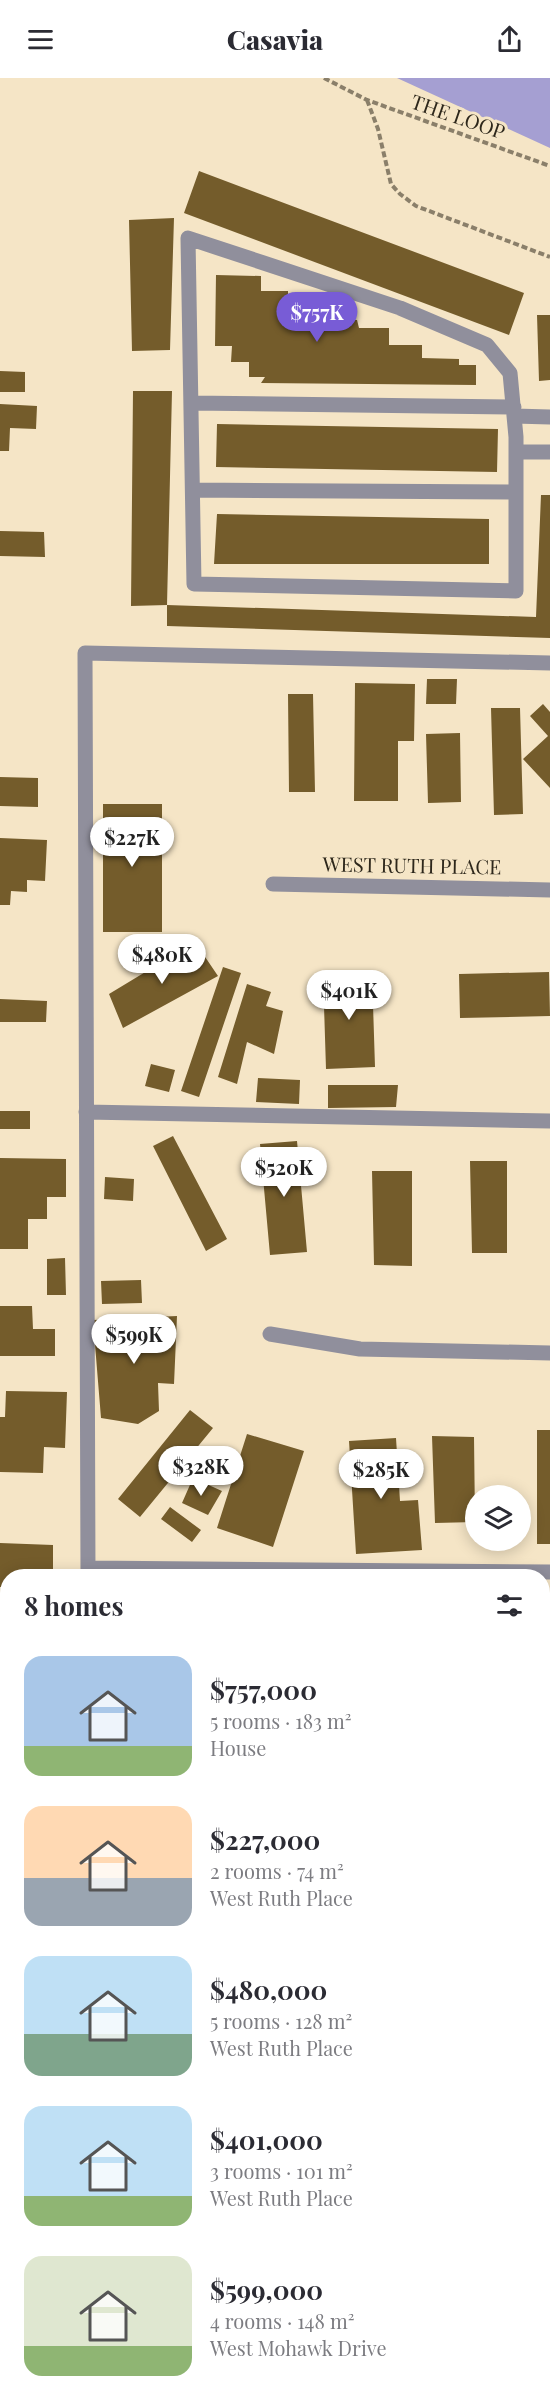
<!DOCTYPE html>
<meta charset="utf-8">
<style>
:root{--surface:#fff;--page:#f7f7f7;--text:#2b2b33;--muted:#7c7c81;--accent:#785cd6}
body{margin:0;font-family:"Playfair Display",serif;background:var(--page);color:var(--text);height:100vh;display:flex;flex-direction:column;font-size:22px;white-space:nowrap}
*{box-sizing:border-box;margin:0}
p{font-size:20px;color:var(--muted)}
.icon{flex:none;width:33px;height:33px;fill:none;stroke:currentColor;stroke-width:2;stroke-linecap:round;stroke-linejoin:round}
.map{position:relative;flex:1;overflow:hidden}
.sheet{position:absolute;left:0px;top:1491px;width:550px;height:834px;display:flex;flex-direction:column;background:var(--surface);border-radius:24px 24px 0 0;box-shadow:0 3px 15px #0003}
.sheet>*{flex:none}
.controls{position:absolute;left:465px;top:1407px;display:grid;gap:12px}
.controls a{display:grid;place-items:center;width:66px;height:66px;border-radius:50%;background:var(--surface);box-shadow:0 3px 15px #0003;font-size:30px}
.price{position:absolute;translate:-50% -51px;padding:0 14px;border-radius:21px;background:#fff;color:#222;font-size:20px;line-height:39px;filter:drop-shadow(0 2px 3px #0008)}
.price::after{content:'';position:absolute;left:50%;top:36px;width:18px;height:14px;margin-left:-9px;background:inherit;clip-path:polygon(0 0,100% 0,50% 100%)}
.price.active{background:var(--accent);color:#fff}
ul{padding:0;list-style:none}
li{display:flex;align-items:center;gap:18px;height:150px;padding:0 24px}
li span{display:grid;place-items:center;flex:none;width:168px;height:120px;border-radius:18px;color:#555}
li>.icon{margin-inline-start:auto}
span .icon{width:72px;height:72px;fill:#fffc;stroke-width:1}
li b{font-size:26px}
h2{display:flex;justify-content:space-between;align-items:center;height:72px;padding:0 24px;font-size:26px}
header{display:flex;justify-content:space-between;align-items:center;height:78px;padding:0 24px;background:var(--surface);font-size:27px;font-weight:800}
.map>svg:first-child{display:block}
.water{fill:#a59fd2}
.building{fill:#745c2b}
.lines{fill:none;stroke-linecap:round;stroke-linejoin:round}
.path{stroke:#8a7f6a;stroke-width:4;stroke-dasharray:6 3;stroke-linecap:butt}
.minor{stroke:#908f9c;stroke-width:15}
.labels{text-anchor:middle;stroke-width:6;stroke-linejoin:round;paint-order:stroke}
.street-label{font-size:20px;fill:#2d271b;stroke:#f5e5c6}
</style>
<header><svg class="icon" aria-label="menu" viewBox="0 0 24 24"><path d="M4 6h16M4 12h16M4 18h16"/></svg>Casavia<svg class="icon" aria-label="share" viewBox="0 0 24 24"><path d="M12 15V3M7 8l5-5 5 5M5 13v7h14v-7"/></svg></header>
<div class="map">
<svg width="550" height="2325" viewBox="0 0 550 2325">
<rect width="100%" height="100%" fill="#f5e5c6"/>
<path class="water" d="M397 0H550V70Z"/>
<path class="building" d="M199 93 524 215 509 257 184 135Z
M174 140 170 272 132 273 129 142Z
M216 197 261 198V213H288V230H321L324 240 357 242 359 250H389V267H422V280L459 281V287H476V307L261 305 265 299H249V284H231L232 268H215Z
M537 237H550V302L539 303Z
M0 293 25 294V314H0Z
M133 313H172L167 527 536 539 541 417H550V560L167 548V527L131 528Z
M0 326 37 328 36 351 10 350 9 373H0Z
M217 346 498 351 497 394 216 389Z
M217 436 489 441V486H214Z
M0 453 44 454 45 479 0 478Z
M427 601H457L456 626H426Z
M355 605 415 606 414 663H398V723H354Z
M288 616H313L315 714H289Z
M543 626 550 634V710L523 681 548 658 530 638Z
M491 630H520L523 736 494 737Z
M460 655 461 724 428 725 426 656Z
M0 699 38 700V729L0 728Z
M103 726H162V854H103Z
M0 760 47 762 45 803 27 802V814L11 813 10 827H0Z
M195 864 218 898 123 950 109 916Z
M223 889 241 895 199 1019 181 1013Z
M549 894 550 938 460 940 459 896Z
M372 895 375 989 326 991 323 896Z
M247 906 271 914 266 928 283 933 274 976 247 964 237 1006 218 999Z
M0 921 47 923 46 944H0Z
M151 986 175 992 169 1014 145 1008Z
M258 1000 300 1002 299 1026 256 1024Z
M328 1007H398L396 1029 328 1030Z
M0 1033H30V1051H0Z
M173 1058 227 1161 206 1173 153 1068Z
M297 1063 307 1174 270 1177 260 1066Z
M0 1080 66 1081V1119H47V1141H28V1171H0Z
M470 1083H507V1175H472Z
M372 1093H412V1188L374 1187Z
M105 1099 134 1101 133 1123 104 1121Z
M65 1180 66 1217H47V1181Z
M141 1202 142 1225 102 1226 101 1203Z
M0 1228H32L33 1251H55V1278H0Z
M177 1238 174 1306 158 1305 159 1333 138 1346 101 1340 93 1242Z
M6 1313 67 1314 65 1370 44 1369 43 1395 0 1394V1339H5Z
M190 1332 213 1350 140 1439 118 1421Z
M537 1352H550V1466H537Z
M247 1356 304 1373 273 1469 217 1450Z
M432 1358 474 1359 475 1444 435 1445Z
M396 1360 400 1423 418 1422 422 1472 356 1476 349 1363Z
M193 1400 222 1413 208 1437 182 1425Z
M170 1429 201 1452 192 1464 161 1441Z
M0 1465 53 1467V1498H8V1509H0Z
M543 1524 550 1525V1674H543Z
M0 1560H8V1611H0Z
M0 1683H8V1728H0Z
M0 1768H8V1810H0Z
M0 1912H8V1940H0Z
M0 2008H8V2032L0 2031Z
M0 2142H8V2168H0Z
M0 2204 8 2205V2279H0Z"/>
<g class="lines">
<path class="path" d="M324 0 367 22 550 88
M367 22 378 51 391 106 400 116 416 128 550 179"/>
<path class="minor" d="M188 160 400 230 487 267 510 295 516 359V513L194 506Z
M191 325 514 329
M514 338 550 339
M516 374H550
M193 412 516 414
M273 806 550 812
M86 1034 550 1043
M270 1256 360 1271 550 1275
M88 1490 550 1494
M88 1498 85 575 550 585
M543 1739H550
M292 2325V2318"/>
</g>
<g class="labels">
<g class="street-label">
<text transform="translate(458 39) rotate(19)" y="7">THE LOOP</text>
<text transform="translate(412 788) rotate(1)" y="7">WEST RUTH PLACE</text>
</g>
</g>
</svg>
<div class="controls">
<a><svg class="icon" aria-label="layers" viewBox="0 0 24 24"><path d="M12 4l9 5-9 5-9-5zM3 14l9 5 9-5"/></svg></a>
</div>
<b class="price active" style="left:317px;top:265px">$757K</b>
<b class="price" style="left:132px;top:790px">$227K</b>
<b class="price" style="left:162px;top:907px">$480K</b>
<b class="price" style="left:349px;top:943px">$401K</b>
<b class="price" style="left:284px;top:1120px">$520K</b>
<b class="price" style="left:134px;top:1287px">$599K</b>
<b class="price" style="left:201px;top:1419px">$328K</b>
<b class="price" style="left:381px;top:1422px">$285K</b>
<section class="sheet">
<h2>8 homes<svg class="icon" aria-label="filters" viewBox="0 0 24 24"><path d="M4 7h16M4 17h16"/><circle cx="9" cy="7" r="2"/><circle cx="15" cy="17" r="2"/></svg></h2>
<ul>
<li><span style="background:linear-gradient(#a9c7e8 75%,#8fb573 0)"><svg class="icon" aria-label="home" viewBox="0 0 24 24"><path d="M3 11l9-7 9 7M6 9v11h12V9"/></svg></span><div><b>$757,000</b><p>5 rooms · 183 m²</p><p>House</p></div></li>
<li><span style="background:linear-gradient(#ffd9b3 60%,#9aa5b1 0)"><svg class="icon" aria-label="home" viewBox="0 0 24 24"><path d="M3 11l9-7 9 7M6 9v11h12V9"/></svg></span><div><b>$227,000</b><p>2 rooms · 74 m²</p><p>West Ruth Place</p></div></li>
<li><span style="background:linear-gradient(#bfe0f5 65%,#7fa58c 0)"><svg class="icon" aria-label="home" viewBox="0 0 24 24"><path d="M3 11l9-7 9 7M6 9v11h12V9"/></svg></span><div><b>$480,000</b><p>5 rooms · 128 m²</p><p>West Ruth Place</p></div></li>
<li><span style="background:linear-gradient(#bfe0f5 75%,#8fb573 0)"><svg class="icon" aria-label="home" viewBox="0 0 24 24"><path d="M3 11l9-7 9 7M6 9v11h12V9"/></svg></span><div><b>$401,000</b><p>3 rooms · 101 m²</p><p>West Ruth Place</p></div></li>
<li><span style="background:linear-gradient(#dfe7d0 75%,#8fb573 0)"><svg class="icon" aria-label="home" viewBox="0 0 24 24"><path d="M3 11l9-7 9 7M6 9v11h12V9"/></svg></span><div><b>$599,000</b><p>4 rooms · 148 m²</p><p>West Mohawk Drive</p></div></li>
</ul>
</section>
</div>
